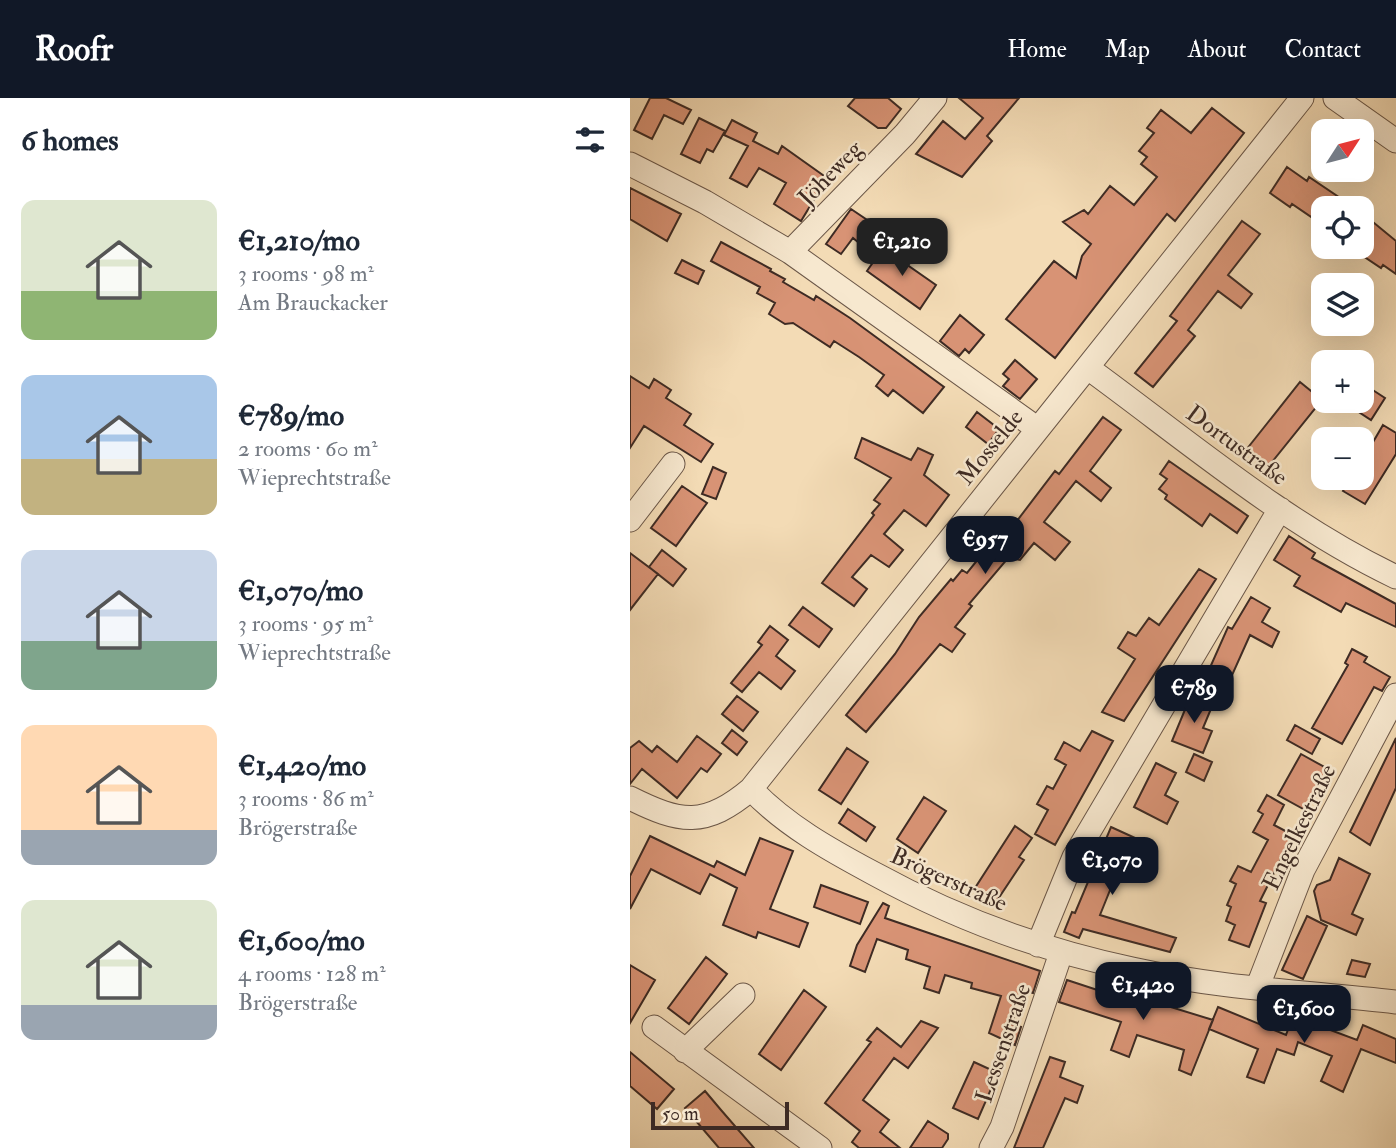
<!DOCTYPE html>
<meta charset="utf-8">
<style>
:root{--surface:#fff;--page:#f2f2f3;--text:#1f2937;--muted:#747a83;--accent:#111827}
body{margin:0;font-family:"IM FELL Double Pica",serif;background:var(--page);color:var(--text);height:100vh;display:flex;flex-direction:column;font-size:26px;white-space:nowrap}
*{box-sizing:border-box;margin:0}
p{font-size:23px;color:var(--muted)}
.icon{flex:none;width:38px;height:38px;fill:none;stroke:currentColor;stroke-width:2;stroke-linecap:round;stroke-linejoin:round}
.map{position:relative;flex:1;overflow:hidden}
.details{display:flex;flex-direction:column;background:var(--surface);width:630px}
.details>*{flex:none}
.needle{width:46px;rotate:54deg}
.buttons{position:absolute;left:681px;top:21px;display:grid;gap:14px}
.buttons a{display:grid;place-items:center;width:63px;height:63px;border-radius:14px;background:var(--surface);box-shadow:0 7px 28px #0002;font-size:35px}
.scale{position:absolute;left:21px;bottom:18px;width:138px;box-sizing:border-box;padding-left:7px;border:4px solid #3e2b24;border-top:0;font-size:19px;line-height:24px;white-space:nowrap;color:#3e2b24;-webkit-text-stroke:5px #f7e8cf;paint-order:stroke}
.price{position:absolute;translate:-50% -60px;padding:0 16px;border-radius:14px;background:var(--accent);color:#fff;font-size:23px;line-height:46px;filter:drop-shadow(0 2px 4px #0008)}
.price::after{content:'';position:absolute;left:50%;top:42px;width:21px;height:16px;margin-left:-10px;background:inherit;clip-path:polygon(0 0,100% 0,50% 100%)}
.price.on{background:#222;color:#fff}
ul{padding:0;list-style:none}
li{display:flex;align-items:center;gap:21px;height:175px;padding:0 21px}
li span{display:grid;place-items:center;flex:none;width:196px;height:140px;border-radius:14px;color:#555}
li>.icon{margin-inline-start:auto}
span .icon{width:84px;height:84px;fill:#fffc;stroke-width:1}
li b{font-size:30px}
h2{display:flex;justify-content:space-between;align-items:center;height:84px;padding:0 21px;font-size:30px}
header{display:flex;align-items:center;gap:42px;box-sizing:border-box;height:98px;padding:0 35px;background:var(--accent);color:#fff}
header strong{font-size:33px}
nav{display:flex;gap:38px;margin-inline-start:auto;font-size:24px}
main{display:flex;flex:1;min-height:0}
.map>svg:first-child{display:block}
.building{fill:#d89375;stroke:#3e2b24;stroke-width:2}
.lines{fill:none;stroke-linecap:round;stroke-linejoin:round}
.minor-casing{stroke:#6b5748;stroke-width:25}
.minor{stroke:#f7e8cf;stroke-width:23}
.labels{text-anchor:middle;stroke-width:5;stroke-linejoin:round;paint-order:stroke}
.street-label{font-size:24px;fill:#3e2b24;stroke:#f7e8cf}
</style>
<header>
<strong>Roofr</strong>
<nav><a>Home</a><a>Map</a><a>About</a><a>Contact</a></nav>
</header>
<main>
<section class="details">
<h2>6 homes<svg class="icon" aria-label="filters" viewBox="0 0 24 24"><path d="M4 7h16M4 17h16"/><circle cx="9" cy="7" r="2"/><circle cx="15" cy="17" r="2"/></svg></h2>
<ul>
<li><span style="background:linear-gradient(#dfe7d0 65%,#8fb573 0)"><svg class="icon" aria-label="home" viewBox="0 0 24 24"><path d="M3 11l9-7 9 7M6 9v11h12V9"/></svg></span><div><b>€1,210/mo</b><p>3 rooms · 98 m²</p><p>Am Brauckacker</p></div></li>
<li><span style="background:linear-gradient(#a9c7e8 60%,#c2b280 0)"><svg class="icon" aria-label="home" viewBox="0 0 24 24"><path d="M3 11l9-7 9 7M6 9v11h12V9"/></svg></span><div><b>€789/mo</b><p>2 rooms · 60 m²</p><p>Wieprechtstraße</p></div></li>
<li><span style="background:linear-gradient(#c9d6e8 65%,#7fa58c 0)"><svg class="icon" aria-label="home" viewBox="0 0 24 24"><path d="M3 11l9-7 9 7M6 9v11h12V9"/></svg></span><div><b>€1,070/mo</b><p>3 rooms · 95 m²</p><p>Wieprechtstraße</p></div></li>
<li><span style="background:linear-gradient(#ffd9b3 75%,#9aa5b1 0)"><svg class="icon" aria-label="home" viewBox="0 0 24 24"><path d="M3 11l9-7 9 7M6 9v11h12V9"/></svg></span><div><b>€1,420/mo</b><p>3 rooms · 86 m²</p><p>Brögerstraße</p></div></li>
<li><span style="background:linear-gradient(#dfe7d0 75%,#9aa5b1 0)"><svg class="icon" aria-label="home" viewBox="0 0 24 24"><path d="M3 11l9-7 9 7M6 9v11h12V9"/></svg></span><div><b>€1,600/mo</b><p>4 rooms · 128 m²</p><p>Brögerstraße</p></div></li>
</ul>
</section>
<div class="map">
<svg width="766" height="1050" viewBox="0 0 766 1050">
<rect width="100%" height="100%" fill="#f3dbb5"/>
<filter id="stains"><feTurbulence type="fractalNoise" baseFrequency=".00286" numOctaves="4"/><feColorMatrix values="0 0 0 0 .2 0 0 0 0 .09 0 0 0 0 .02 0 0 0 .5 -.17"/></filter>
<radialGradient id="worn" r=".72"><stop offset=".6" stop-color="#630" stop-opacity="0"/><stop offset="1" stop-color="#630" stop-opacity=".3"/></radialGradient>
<path class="building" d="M20 0H36L61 12 53 26 34 17 22 41 4 32Z
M225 0H258L271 11 256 30H248L218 8Z
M329 0H389L357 38 362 43 332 79 286 56 313 23 335 41 353 20Z
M582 10 614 35 545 123 537 116 425 260 376 221 424 163 446 180 452 158 461 146 433 124 454 112 458 116 480 88 504 107 527 79 511 66 517 59 509 53 524 35 517 30 531 12 561 35Z
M69 20 95 33 83 54 77 51 70 65 51 56Z
M102 22 127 35 123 43 148 56 152 48 197 80 171 123 144 106 156 85 129 70 117 89 100 80 118 48 94 37Z
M657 69 677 83 679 79 725 110H693V127L662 106 660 109 640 95Z
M0 90 51 116 37 143 0 121Z
M221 111 252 132 235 150 223 140 211 156 196 146Z
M732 115 766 143V176L753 167 751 170 730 156Z
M612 123 630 136 598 177 622 196 611 210 588 193 558 232 565 238 523 289 505 275 547 223 540 218Z
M91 144 141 171 140 173 155 181 153 184 184 202 186 198 220 220 314 289 293 315 263 292 258 298 246 288 254 277 229 259 204 243 200 249 163 225 155 226 139 216 145 205 127 195 130 189 81 163Z
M253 150 306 187 290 211 237 173Z
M52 162 74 173 68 186 45 175Z
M330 217 354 237 339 255 335 251 329 258 310 243Z
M385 262 407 281 390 301 373 288 379 281 373 276Z
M0 278 19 290 24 281 41 292 36 300 61 316 54 327 83 346 71 364 14 328 0 350Z
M670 284 692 302 638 369 616 352Z
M732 285 755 300 741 322 712 303H732Z
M347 314 369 331 358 346 336 329Z
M473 319 491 332 460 373 481 390 471 403 446 383 414 424 440 444 425 462 404 445 390 462 378 460 339 506 342 508 325 529 335 536 322 554 310 546 236 634 216 617 265 556 289 519 321 481 323 483 332 472 337 475 378 424 383 428 425 373 429 376Z
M753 327 766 335V356L735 406 713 393 721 380H732V363Z
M232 340 281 362 288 350 303 357 294 377 319 397 296 428 274 412 254 436 273 452 259 469 241 457 222 479 237 491 224 508 192 485 244 417 242 415 250 406 244 402 261 380 225 360Z
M539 363 618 418 607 435 580 416 572 428 535 401 537 397 529 391 537 381 530 376Z
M83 369 96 375 86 401 72 396Z
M52 388 77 405 46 448 21 430Z
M659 438 685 455 682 460 766 506V529L716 505 711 514 664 488 670 478 644 462Z
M32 452 56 471 43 488 19 469Z
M0 455 28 476 0 512Z
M569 471 586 481 494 623 472 614 505 561 488 550 498 534 506 538 519 520 529 527Z
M621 499 640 510 632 524 649 534 642 549 620 537 599 584 578 574 598 529 602 531Z
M173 509 202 531 189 549 159 527Z
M140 528 158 542 146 558 165 573 151 591 129 574 112 594 101 585 132 547 128 544Z
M722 551 737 559 734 564 760 579 752 593 744 589 712 646 682 630 718 567 715 565Z
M561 597 583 606 573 630 582 633 573 655 542 643Z
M107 598 128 614 113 633 92 616Z
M665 627 690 641 682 656 657 642Z
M102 632 117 644 107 657 92 645Z
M462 633 483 643 425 747 405 736 418 712 407 706 417 688 423 691 436 667 425 661 434 644 450 653Z
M67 638 91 656 77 674 71 670 47 700 12 671 0 686V650L9 643 22 654 27 648 47 664Z
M766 640V690L740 747 720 734Z
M217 650 238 664 211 706 189 692Z
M564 656 582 664 574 683 556 674Z
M671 656 698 671 675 712 648 697Z
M526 665 546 675 535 697 548 704 537 726 504 709Z
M637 697 654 707 644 727 663 737 630 803 636 805 619 849 599 842 605 827 596 823 601 809 597 807 606 786 600 783 608 768 621 774 638 742 623 734 633 716 628 713Z
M294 699 316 713 288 755 267 741Z
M218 711 245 729 236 743 209 725Z
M385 728 402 740 389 759 394 762 366 804 345 790Z
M481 729 514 744 505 766 493 760 470 817 546 840 540 854 453 831 449 840 434 834 442 814 445 815Z
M20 738 84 769 87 763 115 777 130 740 163 753 140 811 178 825 169 849 128 834 126 840 93 827 107 790 80 776 70 796 21 771 0 811V778Z
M709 760 740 776 722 816 733 821 726 837 691 822 684 793 687 787 700 782Z
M191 787 238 804 230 826 184 809Z
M253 805 259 808 255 820 410 873 403 895 392 892 382 926 391 929 385 947 359 935 371 898 341 890 342 885 315 877 309 895 294 890 300 869 276 861 278 852 247 841 235 874 220 868 227 847Z
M677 818 697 828 673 881 652 872Z
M76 859 97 876 59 926 38 910Z
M722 862 740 866 735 879 717 876Z
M0 867 25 882 0 925Z
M437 882 516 908 518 902 583 922 561 977 549 972 554 952 507 937 499 959 481 952 491 924 429 904Z
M174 892 196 909 151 972 129 956Z
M588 909 656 937 663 918 727 942 733 927 766 941V965L731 951 713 994 691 983 702 958 668 944 664 957 647 951 634 985 617 979 628 951 579 931Z
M291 923 308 930 278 970 264 960 233 1002 259 1022 250 1034 270 1050H229L222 1044 230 1033 195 1005 241 944 237 942 247 930 271 949Z
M0 954 44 991 27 1011 0 988Z
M420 959 435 964 430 979 453 988 447 1005 435 1000 413 1050H384Z
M344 964 368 975 348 1021 323 1010Z
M75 993 91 1012 124 1050H89L55 1010Z
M298 1023 318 1036V1041L312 1050H280Z"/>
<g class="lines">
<g class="minor-casing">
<path id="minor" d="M705 0 766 43
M0 66 75 104 160 154 408 331
M160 154 275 36 305 0
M458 270C558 343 655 426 766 479
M0 422 43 366
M121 691C155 727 200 752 243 775 325 820 411 852 502 871 588 890 678 894 766 904
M0 700C50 725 75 730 121 691L672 0
M408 847 444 759 650 411
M628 888 673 772 766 597
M24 929 190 1050
M55 953 113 897
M361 1050 372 1029 431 855"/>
</g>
<use href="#minor" class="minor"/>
</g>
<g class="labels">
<g class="street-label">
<text transform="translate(200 75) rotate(-46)" y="8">Jöheweg</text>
<text transform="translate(607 347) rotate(36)" y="8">Dortustraße</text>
<text transform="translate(360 349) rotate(-51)" y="8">Mosselde</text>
<text transform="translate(669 729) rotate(-64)" y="8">Engelkestraße</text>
<text transform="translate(319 781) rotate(24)" y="8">Brögerstraße</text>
<text transform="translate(373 945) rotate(-71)" y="8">Lessenstraße</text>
</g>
</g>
<rect width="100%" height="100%" filter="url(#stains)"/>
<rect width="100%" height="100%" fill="url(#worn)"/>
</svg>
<div class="buttons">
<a><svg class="needle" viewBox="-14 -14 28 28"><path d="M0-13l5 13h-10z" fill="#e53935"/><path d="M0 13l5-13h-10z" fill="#747a83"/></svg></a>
<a><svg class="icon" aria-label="locate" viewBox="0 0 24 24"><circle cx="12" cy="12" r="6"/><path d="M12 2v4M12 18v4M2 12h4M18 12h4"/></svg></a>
<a><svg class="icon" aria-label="layers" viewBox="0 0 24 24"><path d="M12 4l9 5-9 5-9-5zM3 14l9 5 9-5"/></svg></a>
<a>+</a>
<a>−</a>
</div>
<div class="scale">50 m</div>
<b class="price on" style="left:272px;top:180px">€1,210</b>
<b class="price" style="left:355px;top:478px">€957</b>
<b class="price" style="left:564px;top:627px">€789</b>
<b class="price" style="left:482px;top:799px">€1,070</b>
<b class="price" style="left:513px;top:924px">€1,420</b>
<b class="price" style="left:674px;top:947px">€1,600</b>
</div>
</main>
